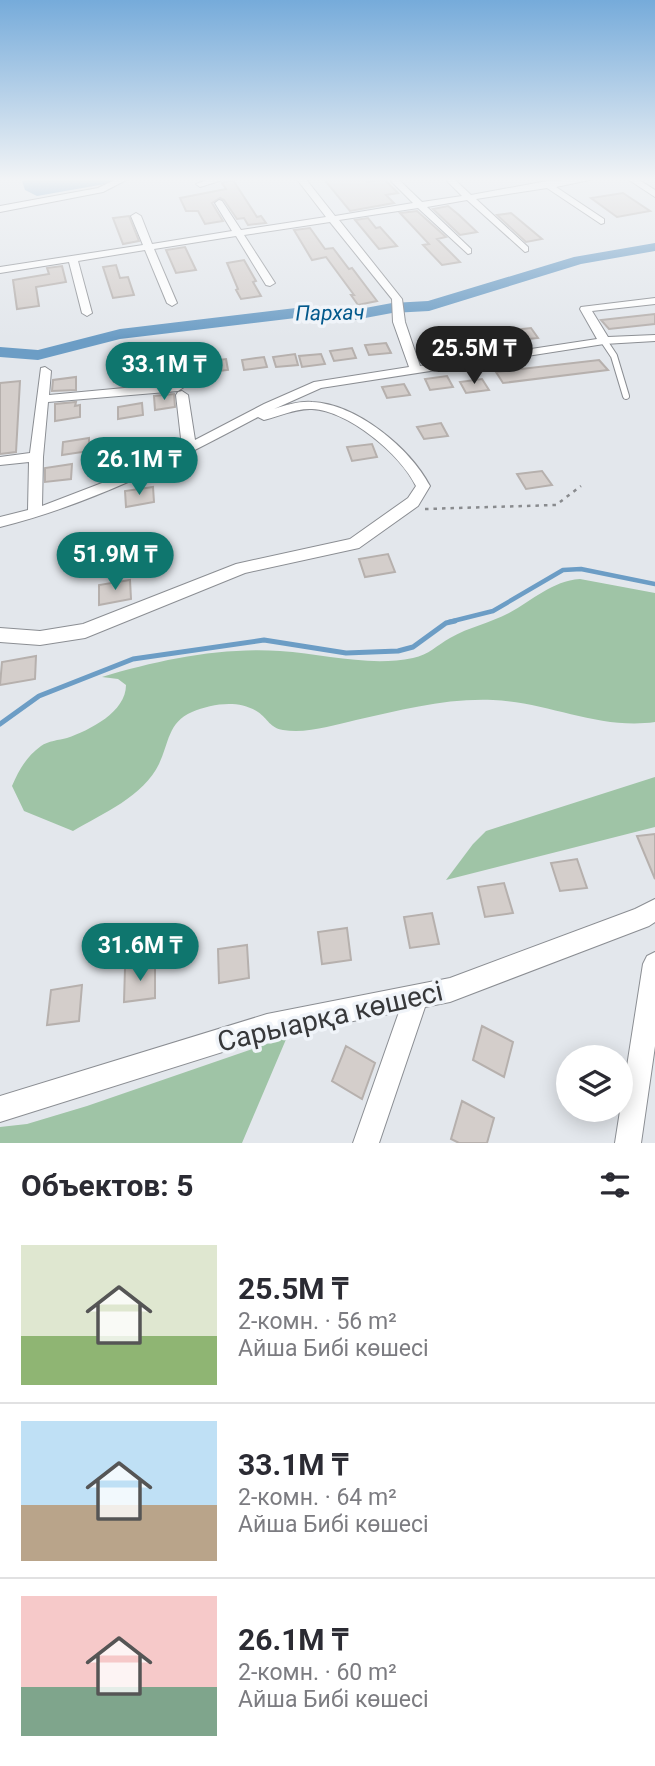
<!DOCTYPE html>
<html lang="ru">
<meta charset="utf-8">
<style>
:root{--surface:#fff;--page:#f2f2f3;--text:#2b2b33;--muted:#7c7c81;--line:#e1e1e2;--accent:#0f766e}
body{margin:0;font-family:Roboto,sans-serif;background:var(--page);color:var(--text);height:100vh;display:flex;flex-direction:column;font-size:26px;white-space:nowrap}
*{box-sizing:border-box;margin:0}
p{font-size:23px;color:var(--muted)}
.icon{flex:none;width:38px;height:38px;fill:none;stroke:currentColor;stroke-width:2;stroke-linecap:round;stroke-linejoin:round}
.map{position:relative;height:1143px;overflow:hidden}
.drawer{display:flex;flex-direction:column;background:var(--surface);flex:1}
.drawer>*{flex:none}
.buttons{position:absolute;left:556px;top:1045px;display:grid;gap:14px}
.buttons a{display:grid;place-items:center;width:77px;height:77px;border-radius:50%;background:var(--surface);box-shadow:0 4px 18px #0003;font-size:35px}
.price{position:absolute;translate:-50% -60px;padding:0 16px;border-radius:24px;background:var(--accent);color:#fff;font-size:23px;line-height:46px;filter:drop-shadow(0 2px 4px #0008)}
.price::after{content:'';position:absolute;left:50%;top:42px;width:21px;height:16px;margin-left:-10px;background:inherit;clip-path:polygon(0 0,100% 0,50% 100%)}
.price.current{background:#222;color:#fff}
ul{padding:0;list-style:none}
li{display:flex;align-items:center;gap:21px;height:175px;padding:0 21px}
li+li{border-top:2px solid var(--line)}
li span{display:grid;place-items:center;flex:none;width:196px;height:140px;border-radius:0px;color:#555}
li>.icon{margin-inline-start:auto}
span .icon{width:84px;height:84px;fill:#fffc;stroke-width:1}
li b{font-size:30px}
h2{display:flex;justify-content:space-between;align-items:center;height:84px;padding:0 21px;font-size:30px}
.map>svg:first-child{display:block}
.green{fill:#9fc4a6}
.water{fill:#6c9dc5}
.lines{fill:none;stroke-linecap:round;stroke-linejoin:round}
.stream-far1{stroke:#6c9dc5;stroke-width:4.5}
.stream{stroke:#6c9dc5;stroke-width:5}
.river{fill:#6c9dc5;fill-rule:evenodd}
.building{fill:#d4cecb;stroke:#b6b0ad;stroke-width:2}
.service-casing{stroke:#8b8e93;stroke-width:8}
.minor-casing{stroke:#8b8e93;stroke-width:2}
.path{stroke:#898b8e;stroke-width:2.5;stroke-dasharray:3.5 5;stroke-linecap:butt}
.service{stroke:#fff;stroke-width:6}
.minor{fill:#fff;fill-rule:evenodd}
.labels{text-anchor:middle;stroke-width:7;stroke-linejoin:round;paint-order:stroke}
.far-water-label{font-size:21px;font-style:italic;fill:#03598c;stroke:#f0f4f9}
.near-street-label{font-size:28px;fill:#37383a;stroke:#f0f4f9}
</style>
<div class="map">
<svg width="655" height="1143" viewBox="0 0 655 1143">
<rect width="100%" height="100%" fill="#e3e7ec"/>
<path class="green" d="M580 579 655 593V722C599 730 548 702 493 700 446 698 401 710 356 720 334 725 307 734 283 730 270 728 268 719 258 712 238 699 212 704 192 712 168 722 169 743 159 764 144 796 102 814 73 831L24 811 12 786C19 770 26 757 41 746 48 741 59 740 67 738 90 730 126 712 126 685L118 679 102 677C158 660 221 647 280 651 325 654 369 667 413 658 429 655 437 645 450 638 469 627 490 623 509 613 533 600 552 581 580 579Z
M655 777V827L446 880 473 844 486 831Z
M287 1037 242 1143H0V1127L27 1124 87 1106Z"/>
<path class="water" d="M34 178H116L105 184 37 196 25 190 22 181Z"/>
<g class="lines">
<path class="stream-far1" d="M449 622 493 611 563 570 581 569 655 584"/>
<path class="stream" d="M0 724 39 696 133 659 264 640 346 653 398 651 413 647 446 623 455 621"/>
<path class="river" d="M655 243V251L581 264 429 311 392 313 349 321 304 317 120 339 38 360 0 357V347L38 350 120 329 304 307 349 311 392 303 428 301 574 257Z"/>
</g>
<path class="building" d="M323 178H364L367 182 384 179 398 193 386 195 394 203 350 211Z
M233 180 257 217 261 216 266 223 248 225 244 218 237 219 224 200 220 198 212 203 223 221 205 224 198 211H186L180 198 226 189 222 183Z
M623 193 650 211 617 217 591 198Z
M448 206 459 215 477 232 460 235 433 209Z
M417 211 446 237 437 239 460 262 442 265 423 245 429 244 400 213Z
M511 213 529 228 542 239 526 242 497 215Z
M129 216 139 241 123 244 113 218Z
M368 218 376 228 380 227 397 246 379 249 355 220Z
M310 228 325 249 333 248 349 269 352 268 377 301 358 305 351 295H354L326 257 312 260 294 230Z
M185 247 196 270 176 273 166 250Z
M244 260 256 281 253 282 261 296 241 299 236 290 238 289 227 263Z
M116 265 120 278 128 277 134 295 113 298 103 267Z
M62 266 66 282 36 287 39 306 17 309 13 280 49 274 47 268Z
M655 314V324L609 329 601 320Z
M531 328 538 338 457 347 451 337Z
M442 337 448 347 426 349 421 340Z
M386 343 391 353 369 355 365 345Z
M352 348 356 358 334 361 330 351Z
M295 354 298 365 276 367 273 357Z
M321 354 325 364 302 367 299 356Z
M264 357 267 367 244 370 242 360Z
M226 359 228 370 176 376V381L153 383 152 379 141 380 140 370Z
M599 360 608 370 503 383 496 372Z
M137 368 138 379 114 382 113 371Z
M447 376 453 387 430 390 425 379Z
M76 377V390L52 391 53 380Z
M482 379 489 390 466 393 460 382Z
M20 381 16 452 0 454V383Z
M404 384 410 395 387 398 382 387Z
M174 394 175 407 155 410 154 396Z
M76 402 75 406 80 405V417L55 421V404Z
M142 403 143 415 118 419V407Z
M441 423 448 436 424 439 417 427Z
M89 438V451L62 455 63 442Z
M133 440V453L107 457V443Z
M372 444 377 457 352 461 347 447Z
M72 464 71 479 45 482V468Z
M542 471 552 485 526 489 517 474Z
M153 487 154 502 126 507 125 491Z
M388 554 395 572 365 577 359 559Z
M130 580 131 599 99 605V585Z
M36 656 35 679 0 685 2 662Z
M655 834V879L637 836Z
M577 859 587 888 560 891 551 863Z
M504 883 513 913 485 917 478 887Z
M432 913 439 944 410 948 404 917Z
M347 928 351 960 322 964 318 932Z
M247 945 249 978 219 983 218 949Z
M155 964V998L124 1002 125 968Z
M82 985 79 1021 47 1025 51 990Z
M482 1026 513 1042 504 1077 473 1060Z
M346 1046 375 1063 362 1099 332 1081Z
M462 1101 494 1118 487 1143H459L451 1139Z"/>
<g class="lines">
<g class="service-casing">
<path id="service" d="M604 341 614 356 626 396"/>
</g>
<g class="minor-casing">
<path id="minor" d="M119 178H130L103 192 0 212V206L98 188Z
M213 178H229L200 187 196 184Z
M296 178H305L335 216 413 203 388 178H397L422 202 462 196 444 178H453L471 195 547 181 599 178 556 187 604 219V223L601 224 547 188 476 199 528 247V251L525 252 467 200 427 207 471 249V253L468 254 418 208 339 220 402 299 405 322 420 366 597 339 580 309 581 307 655 298V304L592 311 608 337 655 335V341L604 344 321 388 274 409C287 405 299 401 312 402 357 404 410 448 430 486L418 506 359 548 245 573 85 638 40 645 0 642V628L40 631 83 624 236 564 350 539 408 498 416 486C400 454 349 411 312 409 296 408 280 416 264 420L258 417C174 462 92 504 0 527V517L28 510 29 462 0 465V457L30 453 41 368 45 367 51 371 49 395 178 383 184 387 178 391 48 402 43 457 42 506 115 478 182 447 176 395 178 392 182 391 188 395 195 440 264 404 314 382 409 367 393 322 392 299 330 222 244 235 275 283 270 286 266 285 236 236 154 249 177 303 172 306 167 303 145 250 78 261 92 313 87 316 82 313 69 262 0 273V267L143 245 131 216 136 213 141 216 152 244 232 231 215 203 219 200 222 201 241 230 326 217Z
M626 178H636L655 190V197Z
M655 899V922L649 926 450 1002 425 1007 379 1143H353L399 1012 267 1038 0 1122V1096L267 1014 450 978 635 909Z
M655 952V1046L641 1143H615L643 964 647 956Z"/>
</g>
<path class="path" d="M425 509 556 505 581 486"/>
<use href="#service" class="service"/>
<use href="#minor" class="minor"/>
</g>
<linearGradient id="sky" x2="0" y2="1"><stop stop-color="#76abda"/><stop offset="0.53" stop-color="#f2f4f6"/><stop offset="1" stop-color="#f2f4f6" stop-opacity="0"/></linearGradient>
<rect width="655" height="338" fill="url(#sky)"/>
<g class="labels">
<g class="far-water-label">
<text transform="translate(330 313) rotate(-1)" y="7">Пархач</text>
</g>
<g class="near-street-label">
<text transform="translate(330 1016) rotate(-13)" y="10">Сарыарқа көшесі</text>
</g>
</g>
</svg>
<div class="buttons">
<a><svg class="icon" aria-label="layers" viewBox="0 0 24 24"><path d="M12 4l9 5-9 5-9-5zM3 14l9 5 9-5"/></svg></a>
</div>
<b class="price current" style="left:474px;top:386px">25.5M ₸</b>
<b class="price" style="left:164px;top:402px">33.1M ₸</b>
<b class="price" style="left:139px;top:497px">26.1M ₸</b>
<b class="price" style="left:115px;top:592px">51.9M ₸</b>
<b class="price" style="left:140px;top:983px">31.6M ₸</b>
</div>
<section class="drawer">
<h2>Объектов: 5<svg class="icon" aria-label="filters" viewBox="0 0 24 24"><path d="M4 7h16M4 17h16"/><circle cx="9" cy="7" r="2"/><circle cx="15" cy="17" r="2"/></svg></h2>
<ul>
<li><span style="background:linear-gradient(#dfe7d0 65%,#8fb573 0)"><svg class="icon" aria-label="home" viewBox="0 0 24 24"><path d="M3 11l9-7 9 7M6 9v11h12V9"/></svg></span><div><b>25.5M ₸</b><p>2-комн. · 56 m²</p><p>Айша Бибі көшесі</p></div></li>
<li><span style="background:linear-gradient(#bfe0f5 60%,#b9a48a 0)"><svg class="icon" aria-label="home" viewBox="0 0 24 24"><path d="M3 11l9-7 9 7M6 9v11h12V9"/></svg></span><div><b>33.1M ₸</b><p>2-комн. · 64 m²</p><p>Айша Бибі көшесі</p></div></li>
<li><span style="background:linear-gradient(#f6c9c9 65%,#7fa58c 0)"><svg class="icon" aria-label="home" viewBox="0 0 24 24"><path d="M3 11l9-7 9 7M6 9v11h12V9"/></svg></span><div><b>26.1M ₸</b><p>2-комн. · 60 m²</p><p>Айша Бибі көшесі</p></div></li>
</ul>
</section>
